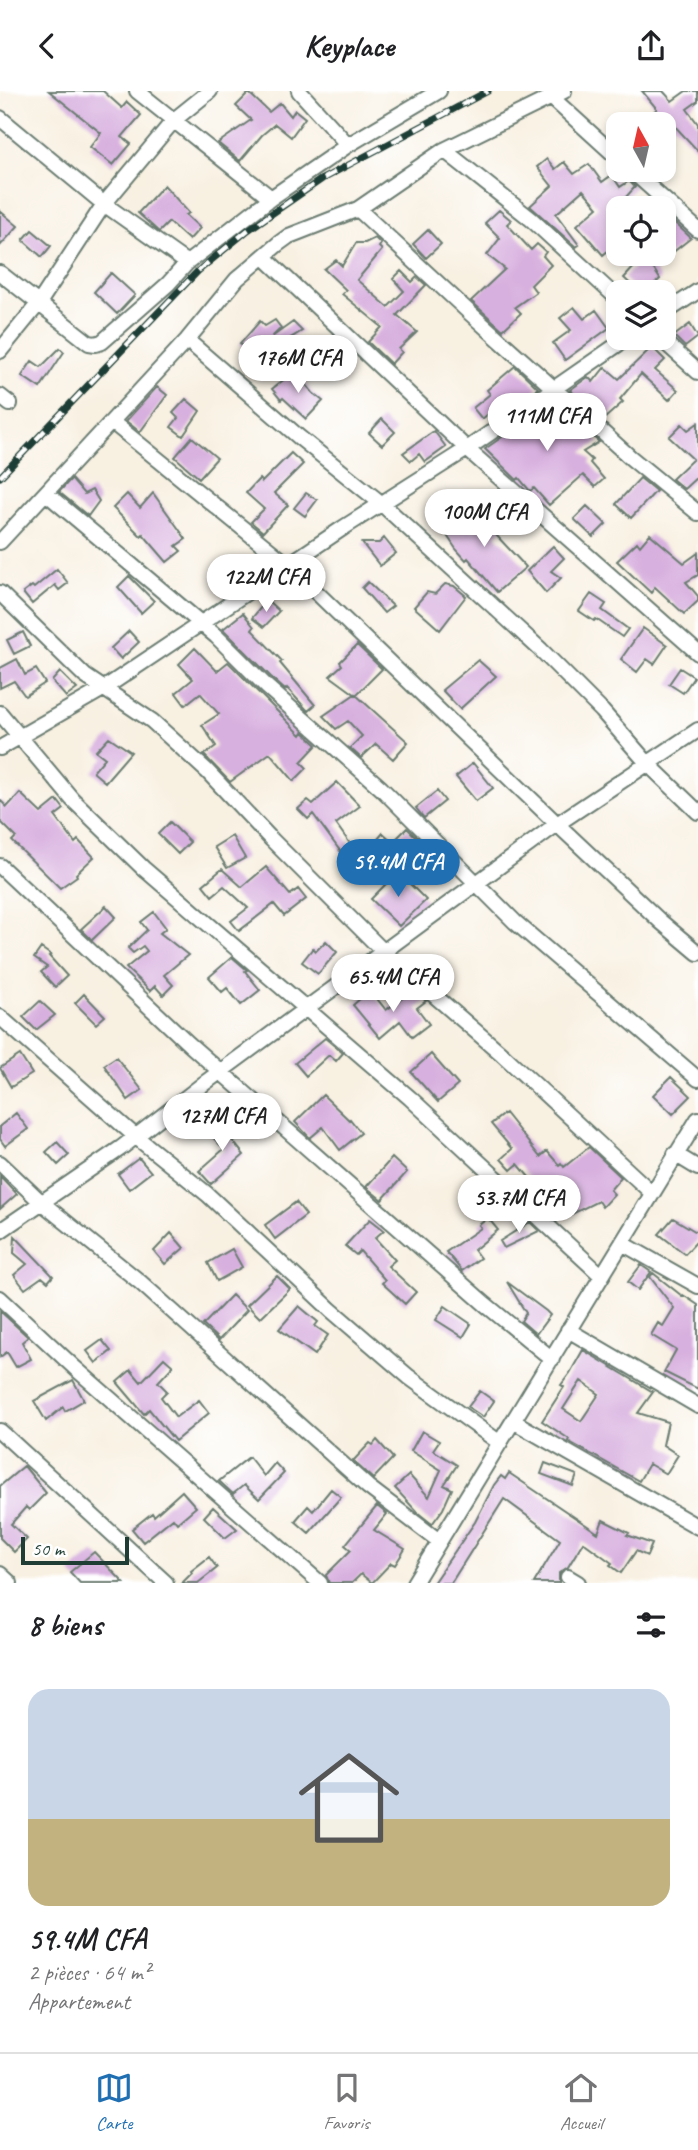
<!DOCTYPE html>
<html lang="fr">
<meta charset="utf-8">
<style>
:root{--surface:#fff;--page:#f2f2f2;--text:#202124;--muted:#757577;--line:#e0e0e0;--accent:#1f6fb2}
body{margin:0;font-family:Caveat,sans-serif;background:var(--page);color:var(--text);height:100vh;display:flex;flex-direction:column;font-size:26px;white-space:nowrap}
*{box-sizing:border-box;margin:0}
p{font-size:23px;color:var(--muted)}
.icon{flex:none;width:38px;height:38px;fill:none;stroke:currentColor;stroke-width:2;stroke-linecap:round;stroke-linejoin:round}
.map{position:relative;height:1492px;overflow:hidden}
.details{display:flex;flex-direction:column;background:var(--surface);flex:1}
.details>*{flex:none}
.needle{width:46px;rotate:352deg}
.fabs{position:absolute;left:606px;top:21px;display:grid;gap:14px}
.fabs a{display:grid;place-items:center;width:70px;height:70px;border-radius:14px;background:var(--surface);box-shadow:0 4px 10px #0003;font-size:35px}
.scale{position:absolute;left:21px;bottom:18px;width:108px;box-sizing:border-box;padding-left:7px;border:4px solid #1f3d34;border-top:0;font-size:19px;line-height:24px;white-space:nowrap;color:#1f3d34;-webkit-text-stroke:5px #fff;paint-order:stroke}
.price{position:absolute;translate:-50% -60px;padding:0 16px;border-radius:24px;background:#fff;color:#222;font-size:23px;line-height:46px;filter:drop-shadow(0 2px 4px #0008)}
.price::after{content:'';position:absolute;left:50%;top:42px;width:21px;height:16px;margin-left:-10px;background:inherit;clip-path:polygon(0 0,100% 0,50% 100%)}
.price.active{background:var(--accent);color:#fff}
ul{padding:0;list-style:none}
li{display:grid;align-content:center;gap:14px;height:371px;padding:0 28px}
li+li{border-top:2px solid var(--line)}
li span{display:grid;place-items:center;height:217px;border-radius:21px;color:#555}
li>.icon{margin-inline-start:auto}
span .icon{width:126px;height:126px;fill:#fffc;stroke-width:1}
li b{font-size:30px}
h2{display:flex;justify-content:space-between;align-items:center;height:84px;padding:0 28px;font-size:30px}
header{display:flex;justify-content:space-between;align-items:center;height:91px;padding:0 28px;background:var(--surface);font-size:32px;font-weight:700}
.menu{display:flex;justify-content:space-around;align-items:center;height:98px;border-top:2px solid var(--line);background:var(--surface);font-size:19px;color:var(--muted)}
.menu a{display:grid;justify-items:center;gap:4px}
.menu .active{color:var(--accent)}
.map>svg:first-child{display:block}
.building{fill:#d8b0df;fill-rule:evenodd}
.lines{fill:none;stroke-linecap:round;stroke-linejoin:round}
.minor-casing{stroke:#6b7c71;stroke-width:18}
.minor{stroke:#fff;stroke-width:14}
.rail-casing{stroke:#1f3d34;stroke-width:7}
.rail{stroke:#fff;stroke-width:4.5;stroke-dasharray:13;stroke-linecap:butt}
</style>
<header><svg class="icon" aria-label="back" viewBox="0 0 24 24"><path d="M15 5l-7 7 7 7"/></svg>Keyplace<svg class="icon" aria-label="share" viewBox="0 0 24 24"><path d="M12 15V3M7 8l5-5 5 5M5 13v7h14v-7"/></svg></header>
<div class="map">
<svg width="698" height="1492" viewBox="0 0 698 1492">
<rect width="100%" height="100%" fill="#fff"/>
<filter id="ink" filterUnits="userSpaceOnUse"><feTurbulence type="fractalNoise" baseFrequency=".0143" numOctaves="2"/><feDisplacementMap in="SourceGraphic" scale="14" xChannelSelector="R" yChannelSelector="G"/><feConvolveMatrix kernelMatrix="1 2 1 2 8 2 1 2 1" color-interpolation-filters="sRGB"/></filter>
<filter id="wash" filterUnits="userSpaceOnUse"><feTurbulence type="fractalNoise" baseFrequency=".00686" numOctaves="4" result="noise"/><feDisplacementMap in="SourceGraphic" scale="28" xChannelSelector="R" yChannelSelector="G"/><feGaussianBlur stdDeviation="1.57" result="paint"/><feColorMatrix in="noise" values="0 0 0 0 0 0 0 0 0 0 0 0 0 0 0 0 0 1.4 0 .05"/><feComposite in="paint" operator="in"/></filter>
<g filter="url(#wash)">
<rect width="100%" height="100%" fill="#f8f0e1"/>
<g id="blocks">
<path class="building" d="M49 0H103L122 17 127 11 141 24 122 46 131 53 113 74 90 56 101 42Z
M642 0H663L672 10 686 0H698V10L687 18 698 33V60L672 32 666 33 653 21 657 18Z
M249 2 269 21 280 12 291 25 295 19 305 27 291 46 275 33 262 44 240 70 218 52 251 29 236 15Z
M547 68 555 78 564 71 574 83 589 73 602 91 612 84 620 96 629 90 635 96 625 107 635 117H618V125L611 129 618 137V151L603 164 577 134 598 116 583 99 556 123 579 154 576 156 530 115 552 95 537 76Z
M164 94 189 122 186 124 200 137 189 149 169 131 159 141 138 122Z
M499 119 511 129 507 133 531 159 537 153 546 161 543 165 551 174 531 194 536 201 515 216 521 222 503 239 471 210 505 178 487 164 500 147 485 132Z
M0 120 18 135 0 155Z
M663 121 691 147 653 177 660 188 646 201H639L624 187 646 163H663Z
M32 139 51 155 42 166 23 149Z
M428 139 441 153 426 167 413 153Z
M375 147 381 153 379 156 382 159 357 189 388 216 404 200 393 188 401 180 412 191 417 186 426 194 397 224 417 241 399 258 402 261 391 273 368 251 382 236 342 203 346 199 324 178 336 169 342 175 356 152H365Z
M111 182 135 204 117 223 94 201Z
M574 216 584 228 596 219 609 237 565 269 553 252 571 239 560 227Z
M275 229 281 237 272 246 293 231 302 240 264 263 259 256 264 253 258 248 249 260 240 253 260 230 265 235Z
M690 233 698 246 685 256 674 245Z
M652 256 665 269 655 279 678 299 669 309 641 283 620 308 623 311 603 329 570 299 588 286 593 291 605 276 619 288Z
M60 257 64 261 40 297 22 285 32 270 41 276Z
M515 275 538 297 509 317 504 310 482 328 473 317 490 303 487 299Z
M295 280 313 302 323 310 306 328 283 307 281 309 272 298Z
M157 296 167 304 140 341 126 330Z
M186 308 200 320 183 345 171 336 178 327 173 322Z
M553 310 599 351 583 361 592 369 590 372 604 388 595 396 583 384 549 414 534 397 530 400 519 387 517 389 485 358Z
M382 328 395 341 382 354 369 342Z
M698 332V385L684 398 672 388 693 368 669 346 682 333 688 339Z
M434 340 446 356 425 371 419 363 411 370 403 362Z
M192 346 217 367 199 387 175 366Z
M291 362 303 373 274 402 288 414 263 441 251 431 264 418 246 402 259 388 262 391Z
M640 387 656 400 631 427 616 413Z
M71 388 84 403 92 399 99 410 88 425 59 401Z
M153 402 186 448 176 455 181 460 167 471 143 443 141 445 113 417 127 403 140 417Z
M306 402 317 409 305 425 294 417Z
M587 415 606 433 593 446 574 428Z
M461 420 474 440 478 436 481 439 496 425 506 435 496 444 526 476 497 501 468 467 466 469 456 458 440 434Z
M650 443 684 472 698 462V484L686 491 698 505V510L684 523 655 496 651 502 617 470 637 451 640 455Z
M384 447 396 462 380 475 362 452H379Z
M553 455 564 467 551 480 561 487 546 502 527 480Z
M57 478 68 492 59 499 55 494 32 513 23 502 32 495 34 497Z
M129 485 154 510 141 522 118 496Z
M368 491 393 515 384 522 362 497Z
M445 493 454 495 466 505 440 539 414 516 427 501 435 503Z
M591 503 606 513 602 519 628 538 622 546 596 528 594 530 579 520Z
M267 509 279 520 264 536 252 527Z
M243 522 254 536 252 539 282 570 280 572 315 614 308 620 287 597 285 599 274 589 223 538Z
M643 537 667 554 654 573 647 568 637 581 621 568Z
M129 540 139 551 121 568 111 557Z
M23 541 30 555 14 563 7 549Z
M357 554 382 578 356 604 330 585 342 574 340 571Z
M195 557 217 580 228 571 301 644 303 641 317 654 301 671 307 677 294 690 270 662 230 691 204 664 216 655 202 634 219 623 200 602 185 614 176 602 193 588 179 573Z
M17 568 25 584 36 578 45 592 25 605 14 590 0 597V577Z
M478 569 496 585 460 618 442 599Z
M680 577 694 586 683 602 669 593Z
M60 581 77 598 66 606 52 590Z
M355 603 408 651 393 668 376 653 361 667 350 657 362 645 348 630 336 638 323 625Z
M109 646 131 661 105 691 93 681 105 667 96 660Z
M473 672 493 697 476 710 456 686Z
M337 691 360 715 336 733 351 754 341 761 313 723 308 728 298 718 308 709 313 713Z
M437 700 445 710 424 727 416 717Z
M20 702 41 722 57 709 64 718 55 725 75 752 78 749 94 766 76 783 77 785 60 797 12 750 16 746 0 730V709L7 716Z
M170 731 190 751 178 763 158 743Z
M407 737 445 775 438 783 414 759 397 778 372 755 383 742 393 751Z
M232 745 245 767 227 777 214 756Z
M266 776 290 804 298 798 306 808 284 825 274 813 239 840 231 830 248 817 224 795 212 805 203 794 222 778 242 796Z
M398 781 426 809 399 835 371 808Z
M106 815 116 826 92 849 81 838Z
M154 821 166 837 160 842 188 864 164 884 173 894 163 904 155 895 150 900 126 877 147 860 143 855 133 862 128 857 147 839 141 831Z
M326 850 337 861 318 883 302 871 313 857 316 860Z
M41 857 51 864 49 865 67 885 55 896 41 881 47 876 34 867Z
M232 866 247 879 245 880 260 899 241 914 227 897 222 901 209 886Z
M370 899 386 919 413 899 426 910 417 917 429 933 412 946 400 930 380 947 353 914Z
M84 903 105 925 96 933 75 912Z
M40 910 55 924 36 939 23 926Z
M325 947 343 962 336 970 329 964 306 985 295 972Z
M431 963 458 994 438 1011 411 981Z
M20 964 32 983 11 996 0 977Z
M116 966 142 999 128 1009 104 974Z
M671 986 691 1005 673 1023 653 1004Z
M323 1004 349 1029 350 1028 361 1042 340 1059 323 1036 310 1047 295 1031Z
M16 1022 28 1038 5 1055 0 1048V1035Z
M505 1022 540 1066 547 1060 559 1074 561 1072 564 1076 589 1056 621 1086 610 1099 614 1103 602 1116 598 1110 566 1126 564 1125 557 1130 526 1099 535 1093 518 1073 511 1079 501 1068 512 1058 491 1033Z
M225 1029 237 1043 231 1048 244 1064 211 1093 199 1080 224 1058 210 1043Z
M57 1051 69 1064 58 1074 46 1061Z
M139 1067 151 1081 129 1098 118 1083Z
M392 1067 407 1081 382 1109 366 1096Z
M0 1085 17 1103 0 1118Z
M296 1111 306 1124 275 1148 265 1134Z
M488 1127 498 1139 474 1159 480 1167 462 1180 446 1161 481 1137 479 1134Z
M673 1127 698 1142V1149L685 1163 659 1143Z
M370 1128 384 1139 375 1147 395 1169 388 1175 416 1201 405 1213 382 1192 385 1189 360 1160 356 1164 345 1155Z
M530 1131 539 1140 504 1157 500 1150Z
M171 1142 184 1157 165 1173 154 1160Z
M15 1145 53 1185 48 1191 42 1186 25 1198 14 1184 27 1173 14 1162Z
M232 1158 242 1176 217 1190 208 1172Z
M641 1174 651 1181 638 1199 628 1191Z
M653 1182 682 1205 683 1204 698 1214V1298L664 1281 676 1259 651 1244 658 1232 663 1235 674 1217 650 1186Z
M277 1185 290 1198 260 1227 247 1214Z
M507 1191 546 1220 550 1224 536 1243 521 1230 526 1222Z
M232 1204 247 1219 219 1249 203 1234Z
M299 1215 318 1231 315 1235 328 1244 315 1264 279 1238Z
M445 1215 471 1233 463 1246 436 1229Z
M0 1220 28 1246 22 1251 31 1268 16 1276 7 1261 0 1266Z
M102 1249 111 1260 96 1272 87 1260Z
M583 1259 653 1301 638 1322 668 1331 663 1354 678 1364 666 1383 649 1373 639 1390 568 1350 569 1348 542 1330 564 1296 561 1294 570 1282ZM581 1290 599 1303 581 1330 563 1318Z
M164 1267 173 1275 158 1291 167 1300 161 1306 176 1326 199 1309 209 1322 175 1350 149 1318 144 1323 117 1291 131 1279 141 1291Z
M73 1289 84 1309 65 1320 63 1316 46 1330 34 1310Z
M480 1300 494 1310 483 1326 468 1316Z
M422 1340 439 1350 433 1359 457 1374 444 1394 452 1398 443 1418 432 1433 417 1421 395 1397 409 1384 429 1406 441 1379 411 1360Z
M377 1349 393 1367 373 1388 353 1370 370 1352 373 1354Z
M249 1366 264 1385 275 1372 284 1382 259 1408 244 1394 233 1403 219 1390Z
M545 1372 577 1384 573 1395 541 1383Z
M24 1375 46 1402 29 1419 26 1416 11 1433 27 1448 14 1461 0 1447V1395Z
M509 1382 598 1442 603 1429 629 1442 627 1444 652 1453 647 1465 636 1460 621 1482 610 1474 612 1472 583 1451 568 1476 559 1482V1492H534L560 1449 504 1408 451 1492H433L475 1431 494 1394 501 1385 505 1388Z
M331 1398 341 1406 309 1442 295 1430 308 1415 313 1420Z
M182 1400 196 1416 177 1432 173 1427 143 1451 132 1438 152 1422 154 1425Z
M377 1415 387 1423 374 1439 405 1458 395 1474 391 1472 372 1492 361 1483 352 1492H329L326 1484 351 1459 345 1454Z
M213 1416 237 1438 225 1447 204 1426Z
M94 1461 124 1492H80L70 1481Z
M209 1466 217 1477 198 1492H182L192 1482 191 1480Z"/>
</g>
</g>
<g filter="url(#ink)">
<use href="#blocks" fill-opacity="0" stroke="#6b7c71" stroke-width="2"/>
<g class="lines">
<g class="minor-casing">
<path id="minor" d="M137 0 271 107
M299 0 348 54
M551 6 618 67
M0 27 104 113 187 172
M444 59 531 128 618 208
M631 79 698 139
M358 118 471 223 631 367 698 422
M264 166 467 358 698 562
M0 182 89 252 96 253 102 251 168 193 187 172 271 107 348 54 439 0
M663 223 698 200
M660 247 698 281
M187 249 300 347 382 413 541 559 602 620 648 673 698 721
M0 260 39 212 104 113 174 29 210 0
M0 305 10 313
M112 331 288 474 557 733 660 830 698 862
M47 403 216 545 267 596 381 697 515 831 698 988
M0 451 187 249 237 188 278 153 289 145 358 118 444 59 564 0
M0 502 85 585 152 630 207 680 272 749 384 861 502 963 652 1102
M0 622 72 708 143 777 410 1007 602 1185
M0 657 103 598 343 437 467 358 627 247
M0 775 189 953 485 1213 552 1268
M0 926 135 1045 207 1103 331 1219 409 1286 500 1352
M675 1063 698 1077
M0 1072 41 1111 140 1191 368 1396 439 1450
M0 1140 121 1057 202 994 557 733 698 639
M622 1152 698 1195
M0 1207 75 1277 320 1492
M568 1239 698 1315
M513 1330 698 1436
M0 1340 166 1492
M0 1483 10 1492
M568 1486 578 1492
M414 1492 698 1028"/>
</g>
<use href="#minor" class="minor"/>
<g class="rail-casing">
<path id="rail" d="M0 386 198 180 248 139 322 88 488 0"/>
</g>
<use href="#rail" class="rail"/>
</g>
</g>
</svg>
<div class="fabs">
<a><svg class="needle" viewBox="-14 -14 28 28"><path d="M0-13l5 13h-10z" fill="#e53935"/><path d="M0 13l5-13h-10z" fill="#757577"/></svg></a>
<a><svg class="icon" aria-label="locate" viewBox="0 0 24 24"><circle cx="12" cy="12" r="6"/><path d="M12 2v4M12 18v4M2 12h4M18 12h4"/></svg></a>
<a><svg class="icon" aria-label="layers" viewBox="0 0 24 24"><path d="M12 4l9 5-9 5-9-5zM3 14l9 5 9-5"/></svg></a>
</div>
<div class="scale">50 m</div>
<b class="price" style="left:298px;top:304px">176M CFA</b>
<b class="price" style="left:547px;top:362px">111M CFA</b>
<b class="price" style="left:484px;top:458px">100M CFA</b>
<b class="price" style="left:266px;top:523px">122M CFA</b>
<b class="price active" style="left:398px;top:808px">59.4M CFA</b>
<b class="price" style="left:393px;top:923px">65.4M CFA</b>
<b class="price" style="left:222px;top:1062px">127M CFA</b>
<b class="price" style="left:519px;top:1144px">53.7M CFA</b>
</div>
<section class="details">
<h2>8 biens<svg class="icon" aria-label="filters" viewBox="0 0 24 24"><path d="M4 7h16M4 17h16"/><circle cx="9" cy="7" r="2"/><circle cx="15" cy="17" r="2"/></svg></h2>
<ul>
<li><span style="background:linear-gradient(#c9d6e8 60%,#c2b280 0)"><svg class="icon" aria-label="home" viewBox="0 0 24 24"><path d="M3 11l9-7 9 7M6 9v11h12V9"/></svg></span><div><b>59.4M CFA</b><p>2 pièces · 64 m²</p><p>Appartement</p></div></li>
</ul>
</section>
<nav class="menu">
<a class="active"><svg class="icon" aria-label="map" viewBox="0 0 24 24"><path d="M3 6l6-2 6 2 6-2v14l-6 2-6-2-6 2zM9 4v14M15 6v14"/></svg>Carte</a>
<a><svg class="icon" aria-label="saved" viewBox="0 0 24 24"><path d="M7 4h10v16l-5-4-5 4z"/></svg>Favoris</a>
<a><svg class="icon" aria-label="home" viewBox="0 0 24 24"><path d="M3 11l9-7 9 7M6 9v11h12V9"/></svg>Accueil</a>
</nav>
